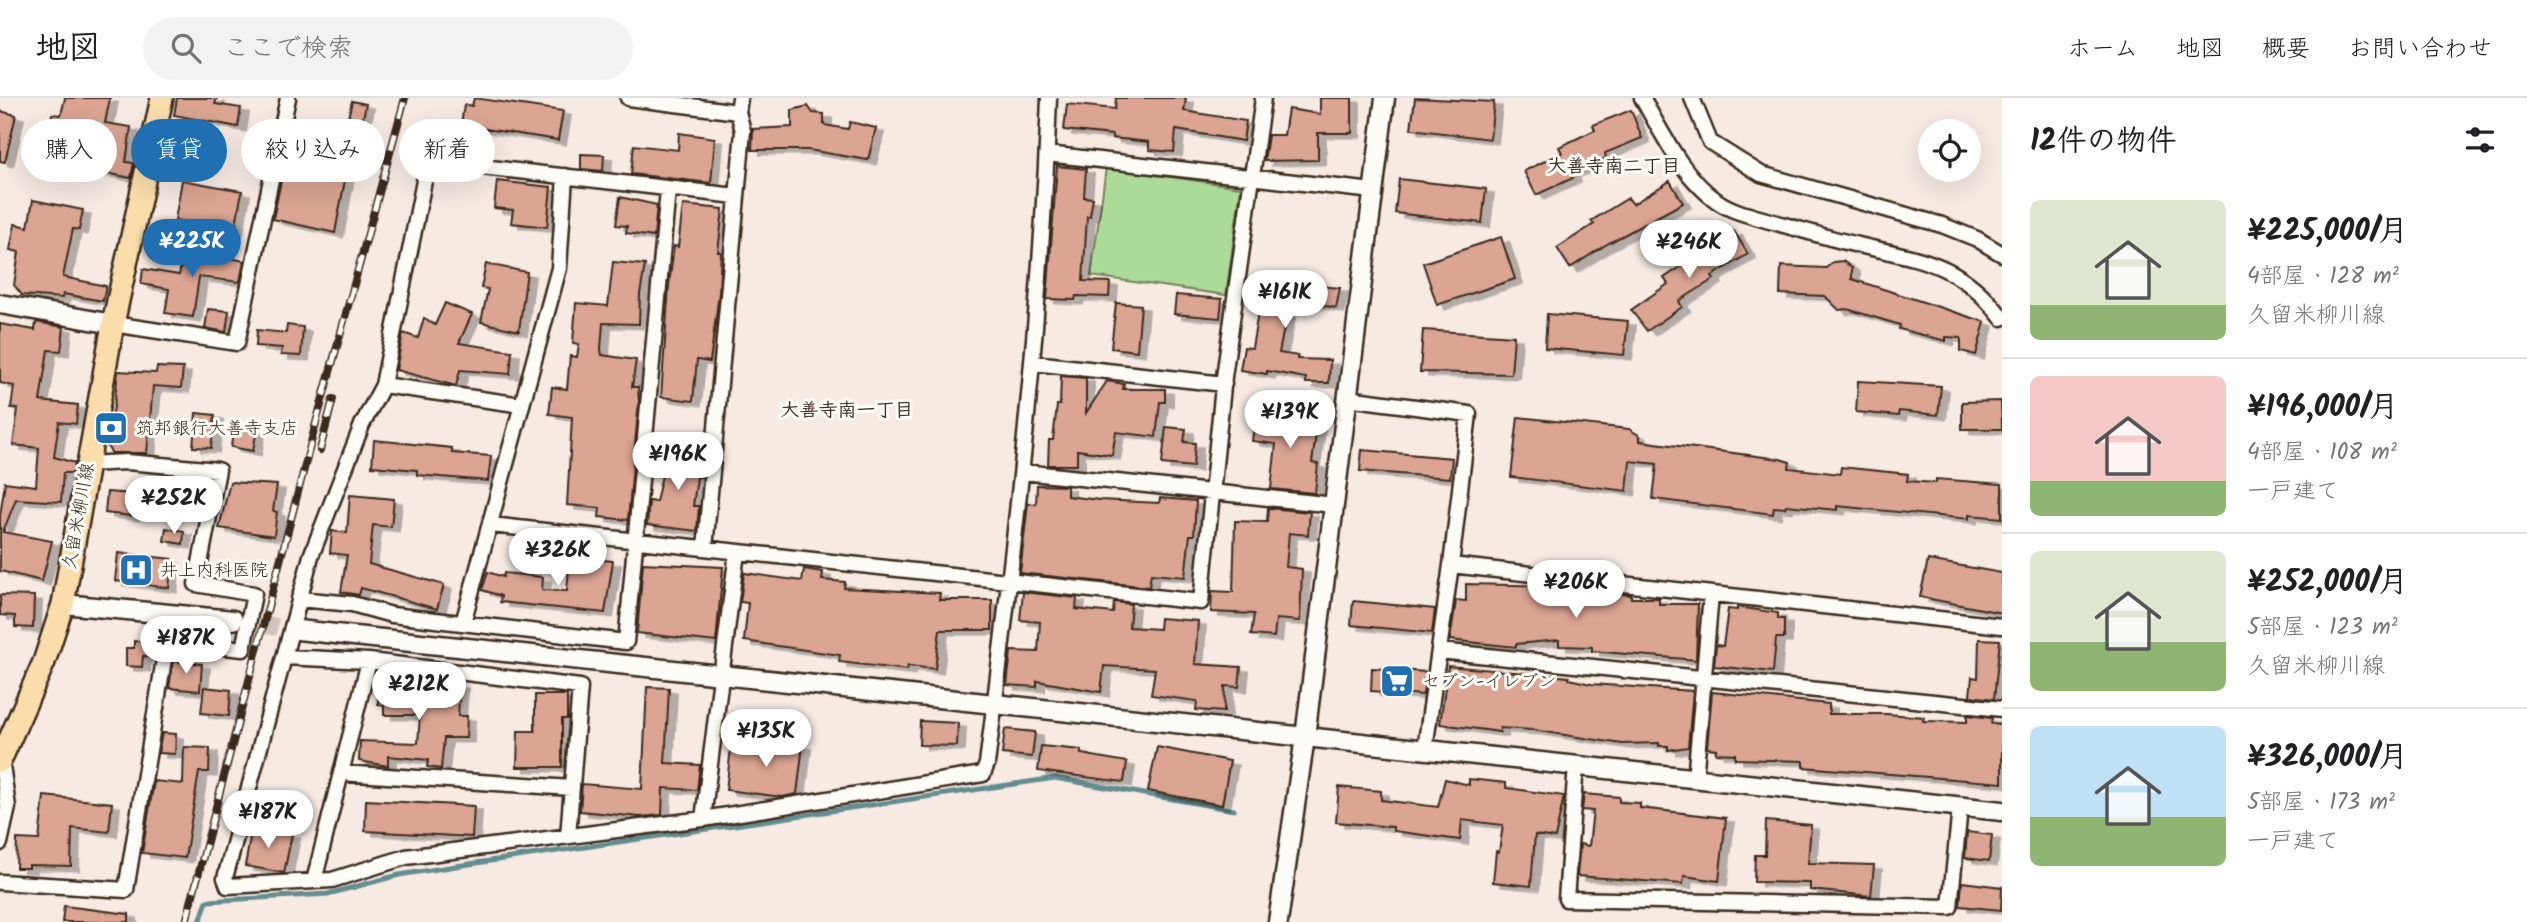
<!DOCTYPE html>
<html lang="ja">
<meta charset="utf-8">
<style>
:root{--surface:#fff;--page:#f2f2f2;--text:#202124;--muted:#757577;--line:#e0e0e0;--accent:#1f6fb2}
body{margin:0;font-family:Kalam,"Klee One",sans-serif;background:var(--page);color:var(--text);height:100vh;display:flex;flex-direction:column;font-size:26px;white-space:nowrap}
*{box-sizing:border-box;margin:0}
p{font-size:23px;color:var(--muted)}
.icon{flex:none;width:38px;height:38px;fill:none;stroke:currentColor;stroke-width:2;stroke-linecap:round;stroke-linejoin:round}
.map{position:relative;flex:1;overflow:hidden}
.panel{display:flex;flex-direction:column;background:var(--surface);width:525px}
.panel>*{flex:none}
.banner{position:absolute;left:21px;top:21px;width:665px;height:63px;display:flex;gap:14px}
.tools{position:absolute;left:1918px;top:21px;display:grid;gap:14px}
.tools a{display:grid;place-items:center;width:63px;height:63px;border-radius:50%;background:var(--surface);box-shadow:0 7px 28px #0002;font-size:35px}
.price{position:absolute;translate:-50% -60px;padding:0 16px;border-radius:24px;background:#fff;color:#222;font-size:23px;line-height:46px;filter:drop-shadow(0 2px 4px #0008)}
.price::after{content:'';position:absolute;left:50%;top:42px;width:21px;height:16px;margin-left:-10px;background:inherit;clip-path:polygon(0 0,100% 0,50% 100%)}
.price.selected{background:var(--accent);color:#fff}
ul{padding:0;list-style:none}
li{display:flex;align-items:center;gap:21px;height:175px;padding:0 28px}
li+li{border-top:2px solid var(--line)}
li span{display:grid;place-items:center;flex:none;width:196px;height:140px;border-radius:10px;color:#555}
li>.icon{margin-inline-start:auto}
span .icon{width:84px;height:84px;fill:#fffc;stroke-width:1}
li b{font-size:30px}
h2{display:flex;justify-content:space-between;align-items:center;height:84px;padding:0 28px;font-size:30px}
.pill{padding:0 24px;border-radius:32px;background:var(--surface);box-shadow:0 7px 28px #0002;font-size:24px;line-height:63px}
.pill.selected{background:var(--accent);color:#fff}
header{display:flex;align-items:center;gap:42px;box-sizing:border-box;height:98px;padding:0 35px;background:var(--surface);border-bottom:2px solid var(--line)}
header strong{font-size:33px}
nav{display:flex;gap:38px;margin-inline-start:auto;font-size:24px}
.search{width:490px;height:63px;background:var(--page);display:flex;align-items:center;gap:18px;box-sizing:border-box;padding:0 24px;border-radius:38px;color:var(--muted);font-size:26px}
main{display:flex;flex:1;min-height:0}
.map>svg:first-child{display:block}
.green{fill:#acda99;stroke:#74825c;stroke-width:2}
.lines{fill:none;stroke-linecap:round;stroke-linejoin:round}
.stream{stroke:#648d90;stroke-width:5}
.building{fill:#dba493;stroke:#3b2a1e;stroke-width:2;filter:url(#shadow)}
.tertiary-tunnel{stroke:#d1c4bc;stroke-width:18;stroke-dasharray:18 9;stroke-linecap:butt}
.minor-casing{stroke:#3b2a1e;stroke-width:19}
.tertiary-casing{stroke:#3b2a1e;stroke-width:23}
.primary-casing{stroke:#3b2a1e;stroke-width:26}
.minor{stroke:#fdfcf7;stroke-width:14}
.tertiary{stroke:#fdfcf7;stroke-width:18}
.primary{stroke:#fbddab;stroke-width:21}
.rail-casing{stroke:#3b2a1e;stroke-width:8}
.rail{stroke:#fdfcf7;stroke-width:5;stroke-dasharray:16;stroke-linecap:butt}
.labels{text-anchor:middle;stroke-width:6;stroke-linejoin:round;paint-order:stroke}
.poi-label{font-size:18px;fill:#3b2a1e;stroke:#fdfcf7;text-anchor:start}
.street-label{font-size:18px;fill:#3b2a1e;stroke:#fdfcf7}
.neighbourhood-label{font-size:19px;font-weight:bold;fill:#3b2a1e;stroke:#fdfcf7}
</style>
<header>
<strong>地図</strong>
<div class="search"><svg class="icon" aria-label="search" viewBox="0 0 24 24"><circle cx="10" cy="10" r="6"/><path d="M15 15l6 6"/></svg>ここで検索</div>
<nav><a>ホーム</a><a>地図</a><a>概要</a><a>お問い合わせ</a></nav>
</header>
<main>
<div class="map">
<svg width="2002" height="824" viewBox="0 0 2002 824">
<defs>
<filter id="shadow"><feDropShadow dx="8" dy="4.5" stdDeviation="0" flood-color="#0004"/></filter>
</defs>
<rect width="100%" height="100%" fill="#f6eae3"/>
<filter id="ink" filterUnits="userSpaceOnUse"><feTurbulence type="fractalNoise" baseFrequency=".0143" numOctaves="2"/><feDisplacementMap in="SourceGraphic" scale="14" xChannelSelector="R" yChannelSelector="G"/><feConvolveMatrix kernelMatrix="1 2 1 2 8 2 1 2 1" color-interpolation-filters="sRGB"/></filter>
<g filter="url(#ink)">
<path class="green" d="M1106 70 1241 89 1226 197 1091 178Z"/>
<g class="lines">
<path class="stream" d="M200 824 207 803 328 796 399 777 456 768 1055 680 1234 712"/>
</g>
<path class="building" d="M65 0H110L105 25 131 29 126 64 134 65 131 80 46 63 52 16 61 17Z
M177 0H217L215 6 241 10 238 29 174 17Z
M474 0 563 13 558 42 479 30 477 43 459 40 464 7 472 8Z
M1116 0H1186L1184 13 1246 23 1243 43 1176 32 1174 54 1149 52V44L1112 40V37L1064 32 1067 6 1115 11Z
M1320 0H1352V35H1318V62L1264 63 1268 37H1284L1288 11 1320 16Z
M1415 0 1494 4 1490 41 1411 31Z
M352 3 366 6 357 49 342 45Z
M808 8 813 15 824 16V27L848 31 850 24 876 30 868 62 808 52H752L753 31 792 29V12Z
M1631 12 1642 40 1605 55 1606 60 1571 75 1573 80 1536 97 1524 73 1562 55 1559 49 1595 32 1593 27Z
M0 13 16 17 5 64 0 63Z
M326 35 340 37 335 69 347 71 335 135 273 121 286 58 322 66Z
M679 35 715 40 711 85 631 76 634 47 678 52Z
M581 56 604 57 603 73 581 71Z
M1057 68 1086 71 1084 99 1093 100 1090 118H1087L1083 183 1110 184 1109 199 1076 198 1075 202 1047 201Z
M1399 81 1486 91 1482 125 1395 115Z
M182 82 242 93 235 132 175 122Z
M497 83 551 89 547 129 511 125 513 112 494 110Z
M1670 83 1683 105 1607 146 1570 170 1557 150 1594 126 1591 123 1628 100 1633 106Z
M620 99 657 107 654 139 626 135 627 128 616 127Z
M33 102 83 112 79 132 73 131 63 179 106 188 103 203 63 196 62 200 22 197 14 187 19 154 10 152 15 126 28 129Z
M683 107 723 111 718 154H721L719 195 710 264 697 262 693 303 661 299 669 187 674 148 678 149Z
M1734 133 1748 156 1712 178 1714 181 1679 203 1682 209 1647 233 1631 212 1668 186 1664 180Z
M1501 139 1515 181 1437 207 1423 165Z
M185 150 244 163 240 184 199 179 193 219 165 215 169 191 141 186 143 171 179 177Z
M1843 163 1852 170V181L1985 224 1976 257 1961 253V240L1946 239V243L1899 231 1900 227 1847 211 1839 212 1825 198 1780 196 1781 168 1826 170 1833 164Z
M613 164 645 167 640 196 639 226 603 225 601 251 602 257 636 262 632 289H638L639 303 628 422 599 419 600 410 567 407 572 319 549 316 552 289 567 291 570 258 577 259 579 246 573 245 576 205 608 208Z
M486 166 527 174 519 233 481 224 488 191 481 190Z
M1254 182 1340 190 1336 210 1306 204V207L1289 206 1279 255 1298 258 1297 261 1330 262 1329 285H1306V280L1267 273V276L1240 272 1244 249 1252 250 1260 203H1254Z
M1176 197 1222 201 1220 220 1174 216Z
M445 205 472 216 459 245 512 253 510 276 460 272 456 288 396 272 403 235 418 240 424 220 435 227Z
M1116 205 1141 207 1137 253 1111 250Z
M208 211 229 213 226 234 205 230Z
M1547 216 1628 223 1624 257 1545 250Z
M36 224 64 229 61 253 48 252 40 303 78 307 76 326 59 324 54 359 75 365 73 375H63L61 404 16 401 3 434 52 443 42 483 0 473V418L5 384 36 388 39 350 13 347 18 311 11 310 14 288 0 285V226L35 232Z
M287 227 303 229 301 258 281 257 282 250 256 248 257 232 286 235Z
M1423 232 1514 238 1511 276 1420 274Z
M157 269 183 270 181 290 153 288 147 355H112L105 346 114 309 118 273 156 275Z
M1061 278 1086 280V315L1107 283 1124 286 1123 291H1165V304H1160L1156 339 1116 334 1112 357 1077 352V367H1048L1049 342H1053L1057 307H1060Z
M1858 283 1941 288 1938 317 1899 313 1898 318 1856 314Z
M2001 303 2002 331H1962V304Z
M1256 314 1318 321 1312 365 1318 366 1315 395 1271 391 1276 346 1252 343Z
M196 315 215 317 211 350 193 349Z
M1518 319 1629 331 1640 338V343L1780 361 1790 364 1789 370 1840 376 1841 369 1908 376 1907 383 1936 385V381L2002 386V420L1969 417V421L1837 408V412L1786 407 1785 410 1774 409 1773 416 1653 401 1657 366 1630 363 1627 393 1511 379Z
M234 327 257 331 253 353 231 349Z
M1166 329 1186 331 1184 344 1195 345 1193 369 1162 366Z
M374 342 452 350V355L491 358 488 383 417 377V372L372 368Z
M668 350 704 355 702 379H697L693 408H699L697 433 647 427 649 403 656 404Z
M1362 352 1452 360 1450 380 1360 373Z
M147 380 202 388 199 406 161 398V402L143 398Z
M230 384 277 387 273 413 277 414 274 438 219 430Z
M1037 387 1067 388V398L1100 402 1159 405 1160 400 1196 403 1194 437H1190L1185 479 1151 476 1149 489 1020 475 1028 405 1036 406Z
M107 394 133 396 131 418 105 415Z
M350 397 394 401 391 429 373 427 369 466 444 487 437 511 361 490 359 497 341 494 347 457 330 455 332 433 347 435Z
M1268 410 1310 414 1308 437 1289 435 1286 469 1302 471 1300 523 1276 521 1274 539 1251 537 1254 516 1211 514 1212 493 1233 494 1235 423 1267 424Z
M166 430 184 433 183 446 164 443Z
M118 455 172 461 169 490 115 483Z
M570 459 613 463 605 515 500 504 501 498 482 492 488 474 503 479 504 475 543 479 542 492 567 493Z
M1928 462 2002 475V515L1920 499Z
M643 465 723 469 716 544 637 535Z
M804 471 823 474 822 482 845 484 844 490 940 495 939 502H992V532H940L935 571 908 568 907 572 839 564 840 557 744 543 748 505 740 504 744 475 802 483Z
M1466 486 1551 488 1631 497V500H1659V506H1698L1696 562 1592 553V549L1559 548V542L1516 546V549L1450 542 1456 502 1466 503Z
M1023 494 1077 500 1076 511 1113 515 1114 504 1131 506 1129 529 1159 531 1160 520 1198 523 1195 566 1241 569 1239 589 1225 588 1224 614 1196 612 1197 603 1151 597 1155 571 1104 568 1101 594 1037 583V589L1007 587 1011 553 1038 554 1040 524 1020 522Z
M0 497 34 498 33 530 15 529V518L0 517Z
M1353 503 1435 511 1432 535 1351 527Z
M1737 509 1778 515V521H1784V540H1776L1773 574 1714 568 1716 547 1723 548 1728 511 1737 512Z
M1979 541 2000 542 1994 601 1970 598 1972 579 1978 580Z
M134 543 150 544 149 559 143 558 142 569 126 568V550H134Z
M173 563 202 566 200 593 169 590Z
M1448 568 1569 579V581L1591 586 1693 593 1688 649 1668 652V648H1659V645L1622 646 1533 632 1500 630V634L1440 626Z
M1372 570 1426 574 1423 597 1371 593Z
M433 584 460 586 458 618H467L466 640H444L441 671 427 669 428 662 388 658V668L359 663 360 643 418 645 420 617H384V607L378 606V587L433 588Z
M204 589 231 592 229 618 201 615Z
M647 589 669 590 665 665 700 667 697 692 663 690 662 717 640 719 580 713 582 686 642 691Z
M1712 594 1829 606V616H1887L1924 619 1923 623 1967 624V617L1992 620 1991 625 2002 626V685L1803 669V663L1735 661V656L1716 655V651L1707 650Z
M535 597H567V621H562V669H517L518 633H535Z
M920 623 958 625 957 648 919 647Z
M1005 631 1035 634 1032 659 1002 656Z
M162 635 176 636 175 656 158 655Z
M750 641 803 647 797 696 782 699 726 692 731 650 748 652Z
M1041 648 1081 652V656L1127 664 1124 684 1038 673Z
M184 649 210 650 209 674H199L185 760 142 755 154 683 183 686Z
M1157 649 1230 663 1222 707 1148 693Z
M1445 681 1469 687V681L1506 685V690L1564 698 1555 740 1535 737 1531 788 1493 784 1496 753 1499 754 1503 727 1462 722 1460 742 1393 733V729L1336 724 1339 689 1381 693V702L1438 709Z
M1584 696 1619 699V704L1640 705V710L1726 720 1719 783 1684 778 1683 786 1577 778 1580 746 1589 748 1593 713 1582 712Z
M44 698 112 705 109 734 72 730 71 768 29 767V770H16L17 741 39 742Z
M366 702 474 708 472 739 365 733Z
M1766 723 1811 727 1808 765 1874 767 1871 798 1810 792V785L1754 784 1755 757H1765Z
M252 729 292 736 284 775 245 768Z
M1967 734 1992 737 1989 763 1965 760Z
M1962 784 2002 789 2001 812 1960 808Z
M64 808 129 816V824H62Z"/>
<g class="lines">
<path class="tertiary-tunnel" d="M233 522 298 532"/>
<g class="minor-casing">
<path id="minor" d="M628 0 738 14 740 0
M1642 0C1663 36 1682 78 1717 103 1734 115 1757 119 1777 125 1803 132 1828 140 1854 146 1918 161 1959 163 2002 220
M1692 0 1710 44 1761 76 1942 127 1977 141 2002 156
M1047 56 1373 93
M736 98 447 65 432 67 425 78 383 287 362 327 311 458 225 780 228 788 332 782 406 759 703 721 983 676 987 666C1015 444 1041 223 1049 0
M113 226 237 245 288 0
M1034 265 1224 286
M383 287 522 307
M1347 300 1469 316 1451 467 2002 528
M1023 374 1334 407
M491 427 1201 504 1224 279 1263 0
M705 450 743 33 738 14
M299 501 352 506 392 517 626 544 668 92
M463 525 559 170 565 78
M1439 553 2002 611
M284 559 369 563 580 589 568 738
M1425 651 1451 467
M1576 667 1566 801 1950 809 1960 710
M341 675 572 690
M1695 682 1711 496
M703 721 737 454
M0 745 8 709 1 660
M314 783 369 563
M0 784 126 792 167 543 243 551 254 496 196 486 218 372 127 364 86 366"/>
</g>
<g class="tertiary-casing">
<path id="tertiary" d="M0 206 113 226
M63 506 233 522
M298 532 2002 713
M1278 824 1305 639 1385 0"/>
</g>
<g class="primary-casing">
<path id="primary" d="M0 663 44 564 63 506 113 226 162 0"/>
</g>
<use href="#minor" class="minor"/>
<use href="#tertiary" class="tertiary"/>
<use href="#primary" class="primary"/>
<g class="rail-casing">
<path id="rail" d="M320 352 333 301
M186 824 316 325 405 0"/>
</g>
<use href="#rail" class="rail"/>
</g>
</g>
<defs>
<g id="bank-square" transform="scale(1.75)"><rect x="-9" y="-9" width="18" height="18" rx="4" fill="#1f6fb2" stroke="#fdfcf7"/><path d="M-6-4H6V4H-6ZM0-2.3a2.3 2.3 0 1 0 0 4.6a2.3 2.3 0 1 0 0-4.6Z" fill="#fff"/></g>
<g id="hospital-square" transform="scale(1.75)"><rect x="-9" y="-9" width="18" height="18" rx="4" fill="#1f6fb2" stroke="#fdfcf7"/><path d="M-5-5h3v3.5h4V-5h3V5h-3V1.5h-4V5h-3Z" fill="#fff"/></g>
<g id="supermarket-square" transform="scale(1.75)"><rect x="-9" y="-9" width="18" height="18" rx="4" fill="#1f6fb2" stroke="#fdfcf7"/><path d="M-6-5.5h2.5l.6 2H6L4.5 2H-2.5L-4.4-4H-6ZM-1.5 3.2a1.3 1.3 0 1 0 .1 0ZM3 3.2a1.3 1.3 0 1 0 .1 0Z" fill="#fff"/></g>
</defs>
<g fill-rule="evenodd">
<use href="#bank-square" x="111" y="330"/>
<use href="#hospital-square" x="136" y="472"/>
<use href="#supermarket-square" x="1397" y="583"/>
</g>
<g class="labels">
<g class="poi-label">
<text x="136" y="336">筑邦銀行大善寺支店</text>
<text x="160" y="478">井上内科医院</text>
<text x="1422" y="589">セブン-イレブン</text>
</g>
<g class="street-label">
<text transform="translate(78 418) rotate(-80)" y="6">久留米柳川線</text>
</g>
<g class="neighbourhood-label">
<text x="1614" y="74">大善寺南二丁目</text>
<text x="847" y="318">大善寺南一丁目</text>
</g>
</g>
</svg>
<div class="tools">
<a><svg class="icon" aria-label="locate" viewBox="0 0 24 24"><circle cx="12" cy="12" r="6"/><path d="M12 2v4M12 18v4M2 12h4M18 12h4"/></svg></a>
</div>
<b class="price selected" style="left:192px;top:181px">¥225K</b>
<b class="price" style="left:1689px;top:182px">¥246K</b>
<b class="price" style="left:1285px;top:232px">¥161K</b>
<b class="price" style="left:1290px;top:352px">¥139K</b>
<b class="price" style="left:678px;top:394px">¥196K</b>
<b class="price" style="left:174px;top:438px">¥252K</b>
<b class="price" style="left:558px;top:490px">¥326K</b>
<b class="price" style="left:1576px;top:522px">¥206K</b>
<b class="price" style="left:186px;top:578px">¥187K</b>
<b class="price" style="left:419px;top:624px">¥212K</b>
<b class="price" style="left:766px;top:671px">¥135K</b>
<b class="price" style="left:268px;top:752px">¥187K</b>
<div class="banner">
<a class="pill">購入</a>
<a class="pill selected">賃貸</a>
<a class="pill">絞り込み</a>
<a class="pill">新着</a>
</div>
</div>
<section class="panel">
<h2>12件の物件<svg class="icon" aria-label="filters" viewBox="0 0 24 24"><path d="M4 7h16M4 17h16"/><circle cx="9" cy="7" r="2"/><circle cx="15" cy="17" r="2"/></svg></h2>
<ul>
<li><span style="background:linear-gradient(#dfe7d0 75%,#8fb573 0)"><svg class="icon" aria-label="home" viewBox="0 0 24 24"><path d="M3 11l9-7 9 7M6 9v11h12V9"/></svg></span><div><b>¥225,000/月</b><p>4部屋 · 128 m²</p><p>久留米柳川線</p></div></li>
<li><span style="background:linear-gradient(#f6c9c9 75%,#8fb573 0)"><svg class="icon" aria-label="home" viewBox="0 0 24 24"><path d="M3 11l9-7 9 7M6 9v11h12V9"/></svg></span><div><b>¥196,000/月</b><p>4部屋 · 108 m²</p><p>一戸建て</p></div></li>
<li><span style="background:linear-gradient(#dfe7d0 65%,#8fb573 0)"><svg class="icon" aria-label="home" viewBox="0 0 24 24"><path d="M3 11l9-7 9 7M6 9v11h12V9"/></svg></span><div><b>¥252,000/月</b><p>5部屋 · 123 m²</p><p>久留米柳川線</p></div></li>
<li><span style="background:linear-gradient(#bfe0f5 65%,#8fb573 0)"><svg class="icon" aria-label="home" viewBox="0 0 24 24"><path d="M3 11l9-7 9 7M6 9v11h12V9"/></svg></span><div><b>¥326,000/月</b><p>5部屋 · 173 m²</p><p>一戸建て</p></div></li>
</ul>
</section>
</main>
